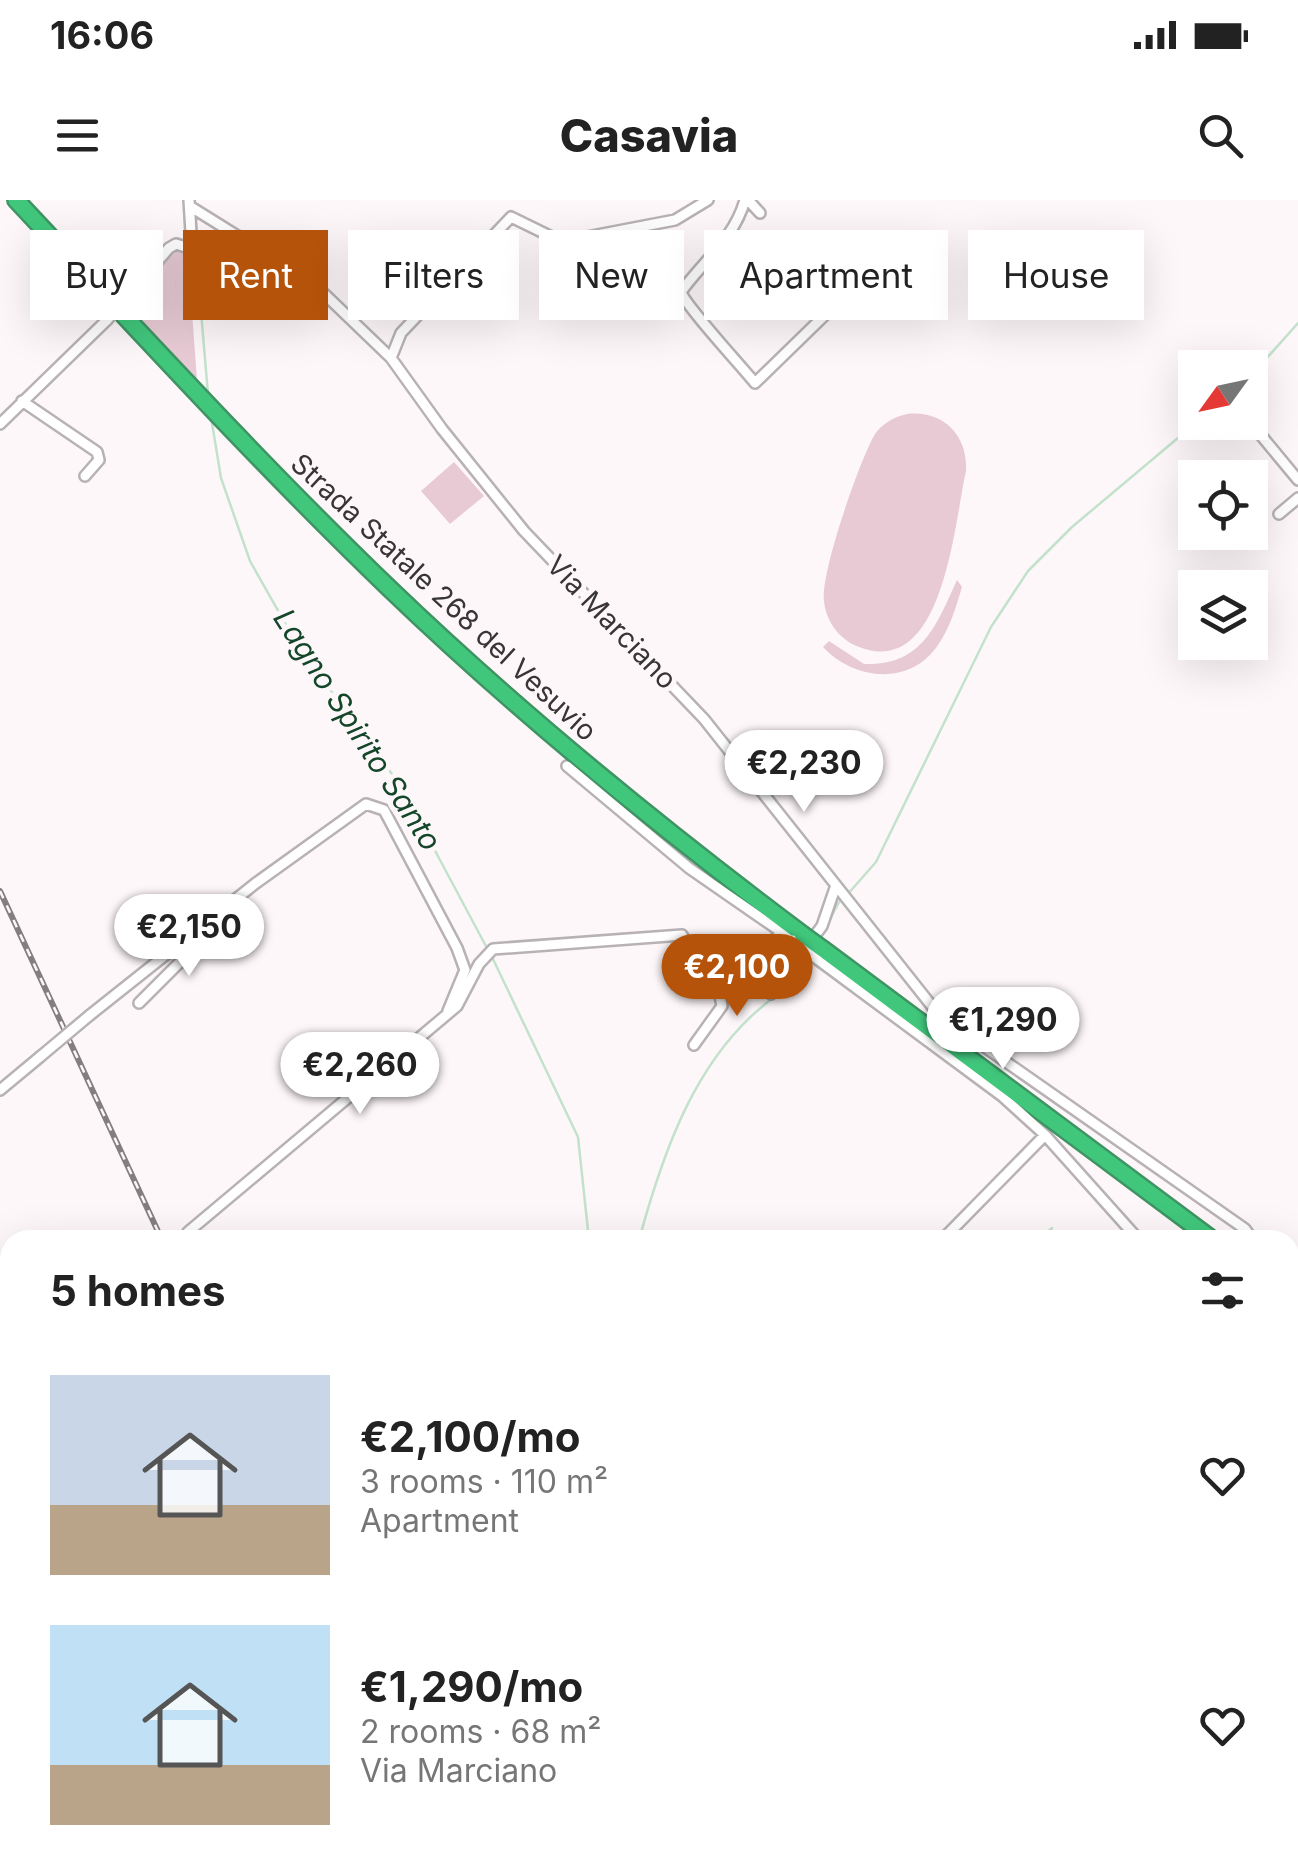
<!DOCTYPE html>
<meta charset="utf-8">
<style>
:root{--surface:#fff;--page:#f2f2f2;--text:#222;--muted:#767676;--accent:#b45309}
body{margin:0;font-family:Inter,sans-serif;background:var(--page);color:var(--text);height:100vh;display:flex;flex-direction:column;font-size:38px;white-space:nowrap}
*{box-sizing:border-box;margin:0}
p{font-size:32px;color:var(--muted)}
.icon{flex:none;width:55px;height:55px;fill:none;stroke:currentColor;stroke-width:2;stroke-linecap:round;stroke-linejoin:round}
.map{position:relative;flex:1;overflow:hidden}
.details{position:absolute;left:0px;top:1030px;width:1300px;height:642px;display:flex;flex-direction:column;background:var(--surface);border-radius:30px 30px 0 0;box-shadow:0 10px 40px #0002}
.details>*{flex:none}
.guide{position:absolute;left:30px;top:30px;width:1240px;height:90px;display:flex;gap:20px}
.needle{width:65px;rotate:237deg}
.controls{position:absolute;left:1178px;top:150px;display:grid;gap:20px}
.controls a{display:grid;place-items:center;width:90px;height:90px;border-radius:0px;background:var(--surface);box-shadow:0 10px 40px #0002;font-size:50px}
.price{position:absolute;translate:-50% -85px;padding:0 22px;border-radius:35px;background:#fff;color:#222;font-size:32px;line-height:65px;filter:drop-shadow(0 2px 5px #0008)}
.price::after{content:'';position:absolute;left:50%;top:60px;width:30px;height:22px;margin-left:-15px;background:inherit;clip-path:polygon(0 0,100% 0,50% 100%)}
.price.selected{background:var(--accent);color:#fff}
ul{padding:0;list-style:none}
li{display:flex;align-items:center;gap:30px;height:250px;padding:0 50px}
li span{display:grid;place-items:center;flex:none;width:280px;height:200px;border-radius:0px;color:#555}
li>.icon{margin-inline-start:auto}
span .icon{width:120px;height:120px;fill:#fffc;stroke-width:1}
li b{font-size:42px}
h2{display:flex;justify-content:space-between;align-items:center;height:120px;padding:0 50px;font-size:42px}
.chip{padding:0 35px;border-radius:0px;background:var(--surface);box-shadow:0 10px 40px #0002;font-size:35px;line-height:90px}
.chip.selected{background:var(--accent);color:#fff}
.status{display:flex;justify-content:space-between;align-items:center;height:70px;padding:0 50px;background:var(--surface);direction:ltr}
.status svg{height:28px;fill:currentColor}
header{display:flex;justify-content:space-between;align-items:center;height:130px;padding:0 50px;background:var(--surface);font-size:45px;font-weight:800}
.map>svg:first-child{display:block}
.green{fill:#e7cad4}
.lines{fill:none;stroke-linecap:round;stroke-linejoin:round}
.stream{stroke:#c3e2cc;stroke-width:2.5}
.street-casing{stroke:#b8b2b4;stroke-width:14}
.secondary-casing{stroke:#b8b2b4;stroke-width:18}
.highway-casing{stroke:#3e9463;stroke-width:20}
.street{stroke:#fff;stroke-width:9}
.secondary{stroke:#c6eed8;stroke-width:12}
.highway{stroke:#41c77c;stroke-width:15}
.rail-casing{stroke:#837f80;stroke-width:6}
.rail{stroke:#fef7fa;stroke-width:2.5;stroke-dasharray:8;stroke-linecap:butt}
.street-bridge-casing{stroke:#b8b2b4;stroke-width:14;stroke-linecap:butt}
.highway-bridge-casing{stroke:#3e9463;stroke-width:20;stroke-linecap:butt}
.street-bridge{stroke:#fff;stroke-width:9}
.highway-bridge{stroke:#41c77c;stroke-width:15}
.labels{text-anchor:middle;stroke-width:10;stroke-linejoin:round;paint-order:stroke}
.street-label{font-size:28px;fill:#373535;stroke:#fef7fa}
.water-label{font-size:30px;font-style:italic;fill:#14472a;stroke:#fef7fa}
</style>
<div class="status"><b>16:06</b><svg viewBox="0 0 49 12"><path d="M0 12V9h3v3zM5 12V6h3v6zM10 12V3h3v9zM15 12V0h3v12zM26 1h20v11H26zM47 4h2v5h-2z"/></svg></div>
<header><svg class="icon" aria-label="menu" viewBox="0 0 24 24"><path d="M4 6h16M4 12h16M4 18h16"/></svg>Casavia<svg class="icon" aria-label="search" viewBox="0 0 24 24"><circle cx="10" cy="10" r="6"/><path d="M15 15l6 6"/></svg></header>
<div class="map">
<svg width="1298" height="1671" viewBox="0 0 1298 1671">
<rect width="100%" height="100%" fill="#fef7fa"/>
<path class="green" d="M176 48 188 57 197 180 125 103 161 58Z
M907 214C943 210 968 235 966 271 954 323 944 480 859 447 840 440 826 422 824 401 820 374 860 259 875 234 883 223 894 217 907 214Z
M454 262 484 296 450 324 421 291Z
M957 380 962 387C956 407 950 428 938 445 910 487 853 480 823 447L829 441 864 464C922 466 936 426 957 380Z"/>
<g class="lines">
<path class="stream" d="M196 53 208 194
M1250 177 1298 123
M211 217 221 278 250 361 298 446 400 585 488 750
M847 695 876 662 991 427 1028 371 1072 327 1197 222
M828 723 839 702
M492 757 578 937 589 1040
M781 788 807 755
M639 1040C663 952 696 855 773 798
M1039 1040 1052 1028
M677 1662V1671"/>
<g class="street-casing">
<path id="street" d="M745 0C734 39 703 61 681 92 685 105 742 167 755 183L866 75
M748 0 760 13
M191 7 313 83 391 158 442 229 524 331 704 519 939 815 1245 1029 1253 1040
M128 96 169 48 176 44 192 49 189 0
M391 158 401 133 511 17 556 39 571 40 675 20 708 0
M22 201 97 252 99 260 85 276
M1250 222 1298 280
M0 224 107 120
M1279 314 1298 298
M567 566 689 668 793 740
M774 740 798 758
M817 759 1002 896 1045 935 1139 1040
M771 794 822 726 835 688
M139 803 192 750 191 736
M90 815 256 683 366 604 384 610 457 748 465 770 448 811
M694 845 722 806 717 781
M0 890 41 856
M188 1032 457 806 479 764 493 749 682 735 710 784 749 764 782 732
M942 1040 1045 935
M0 1120 10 1133
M0 1182 10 1177
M1290 1204 1298 1213
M1290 1269 1298 1276
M1290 1290 1298 1281
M0 1578 10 1587
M0 1638 10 1641
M99 1662 109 1671
M155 1662 160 1671
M848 1662V1671
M296 1671 303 1662"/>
</g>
<g class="secondary-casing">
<path id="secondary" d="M1290 1325 1298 1315
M983 1671 990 1662"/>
</g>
<g class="highway-casing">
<path id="highway" d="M16 0C139 131 260 264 389 388 519 513 658 626 802 734
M824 750 1213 1040
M1290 1098 1298 1104"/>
</g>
<use href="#street" class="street"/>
<use href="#secondary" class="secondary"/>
<use href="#highway" class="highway"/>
<g class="rail-casing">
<path id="rail" d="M0 691 162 1040
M445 1662 449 1671"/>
</g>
<use href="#rail" class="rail"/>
<g class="street-bridge-casing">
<path id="street-bridge" d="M107 120 128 96
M793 740 817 759
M41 856 90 815"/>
</g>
<g class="highway-bridge-casing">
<path id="highway-bridge" d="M802 734 824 750"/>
</g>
<use href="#street-bridge" class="street-bridge"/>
<use href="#highway-bridge" class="highway-bridge"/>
</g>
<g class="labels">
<g class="street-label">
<text transform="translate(444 397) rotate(43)" y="10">Strada Statale 268 del Vesuvio</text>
<text transform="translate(612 422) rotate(46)" y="10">Via Marciano</text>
</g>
<g class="water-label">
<text transform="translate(357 530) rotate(57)" y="10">Lagno Spirito Santo</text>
</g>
</g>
</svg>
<div class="controls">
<a><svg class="needle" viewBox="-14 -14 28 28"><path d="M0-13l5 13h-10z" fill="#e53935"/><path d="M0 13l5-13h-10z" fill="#767676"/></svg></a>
<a><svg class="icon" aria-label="locate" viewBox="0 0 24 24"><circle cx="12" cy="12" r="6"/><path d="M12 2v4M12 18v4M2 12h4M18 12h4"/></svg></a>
<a><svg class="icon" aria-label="layers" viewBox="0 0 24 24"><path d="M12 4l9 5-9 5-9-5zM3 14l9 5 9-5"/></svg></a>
</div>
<b class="price" style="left:804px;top:615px">€2,230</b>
<b class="price" style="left:189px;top:779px">€2,150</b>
<b class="price selected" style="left:737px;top:819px">€2,100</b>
<b class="price" style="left:1003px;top:872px">€1,290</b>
<b class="price" style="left:360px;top:917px">€2,260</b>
<div class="guide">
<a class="chip">Buy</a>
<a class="chip selected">Rent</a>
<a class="chip">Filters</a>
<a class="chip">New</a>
<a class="chip">Apartment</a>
<a class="chip">House</a>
</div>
<section class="details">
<h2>5 homes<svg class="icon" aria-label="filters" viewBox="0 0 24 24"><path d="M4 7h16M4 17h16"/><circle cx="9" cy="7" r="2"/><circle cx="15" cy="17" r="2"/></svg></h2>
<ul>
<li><span style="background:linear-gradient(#c9d6e8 65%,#b9a48a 0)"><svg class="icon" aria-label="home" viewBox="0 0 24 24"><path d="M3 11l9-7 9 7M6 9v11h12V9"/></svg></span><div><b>€2,100/mo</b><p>3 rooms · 110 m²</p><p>Apartment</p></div><svg class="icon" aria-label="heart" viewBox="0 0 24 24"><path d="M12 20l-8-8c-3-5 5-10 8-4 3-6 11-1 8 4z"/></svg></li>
<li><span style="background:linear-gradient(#bfe0f5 70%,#b9a48a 0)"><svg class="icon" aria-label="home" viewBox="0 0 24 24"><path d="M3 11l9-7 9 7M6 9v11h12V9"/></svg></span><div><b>€1,290/mo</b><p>2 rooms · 68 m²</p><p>Via Marciano</p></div><svg class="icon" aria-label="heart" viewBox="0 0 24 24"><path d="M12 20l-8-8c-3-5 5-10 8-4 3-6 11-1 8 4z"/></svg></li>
</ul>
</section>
</div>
